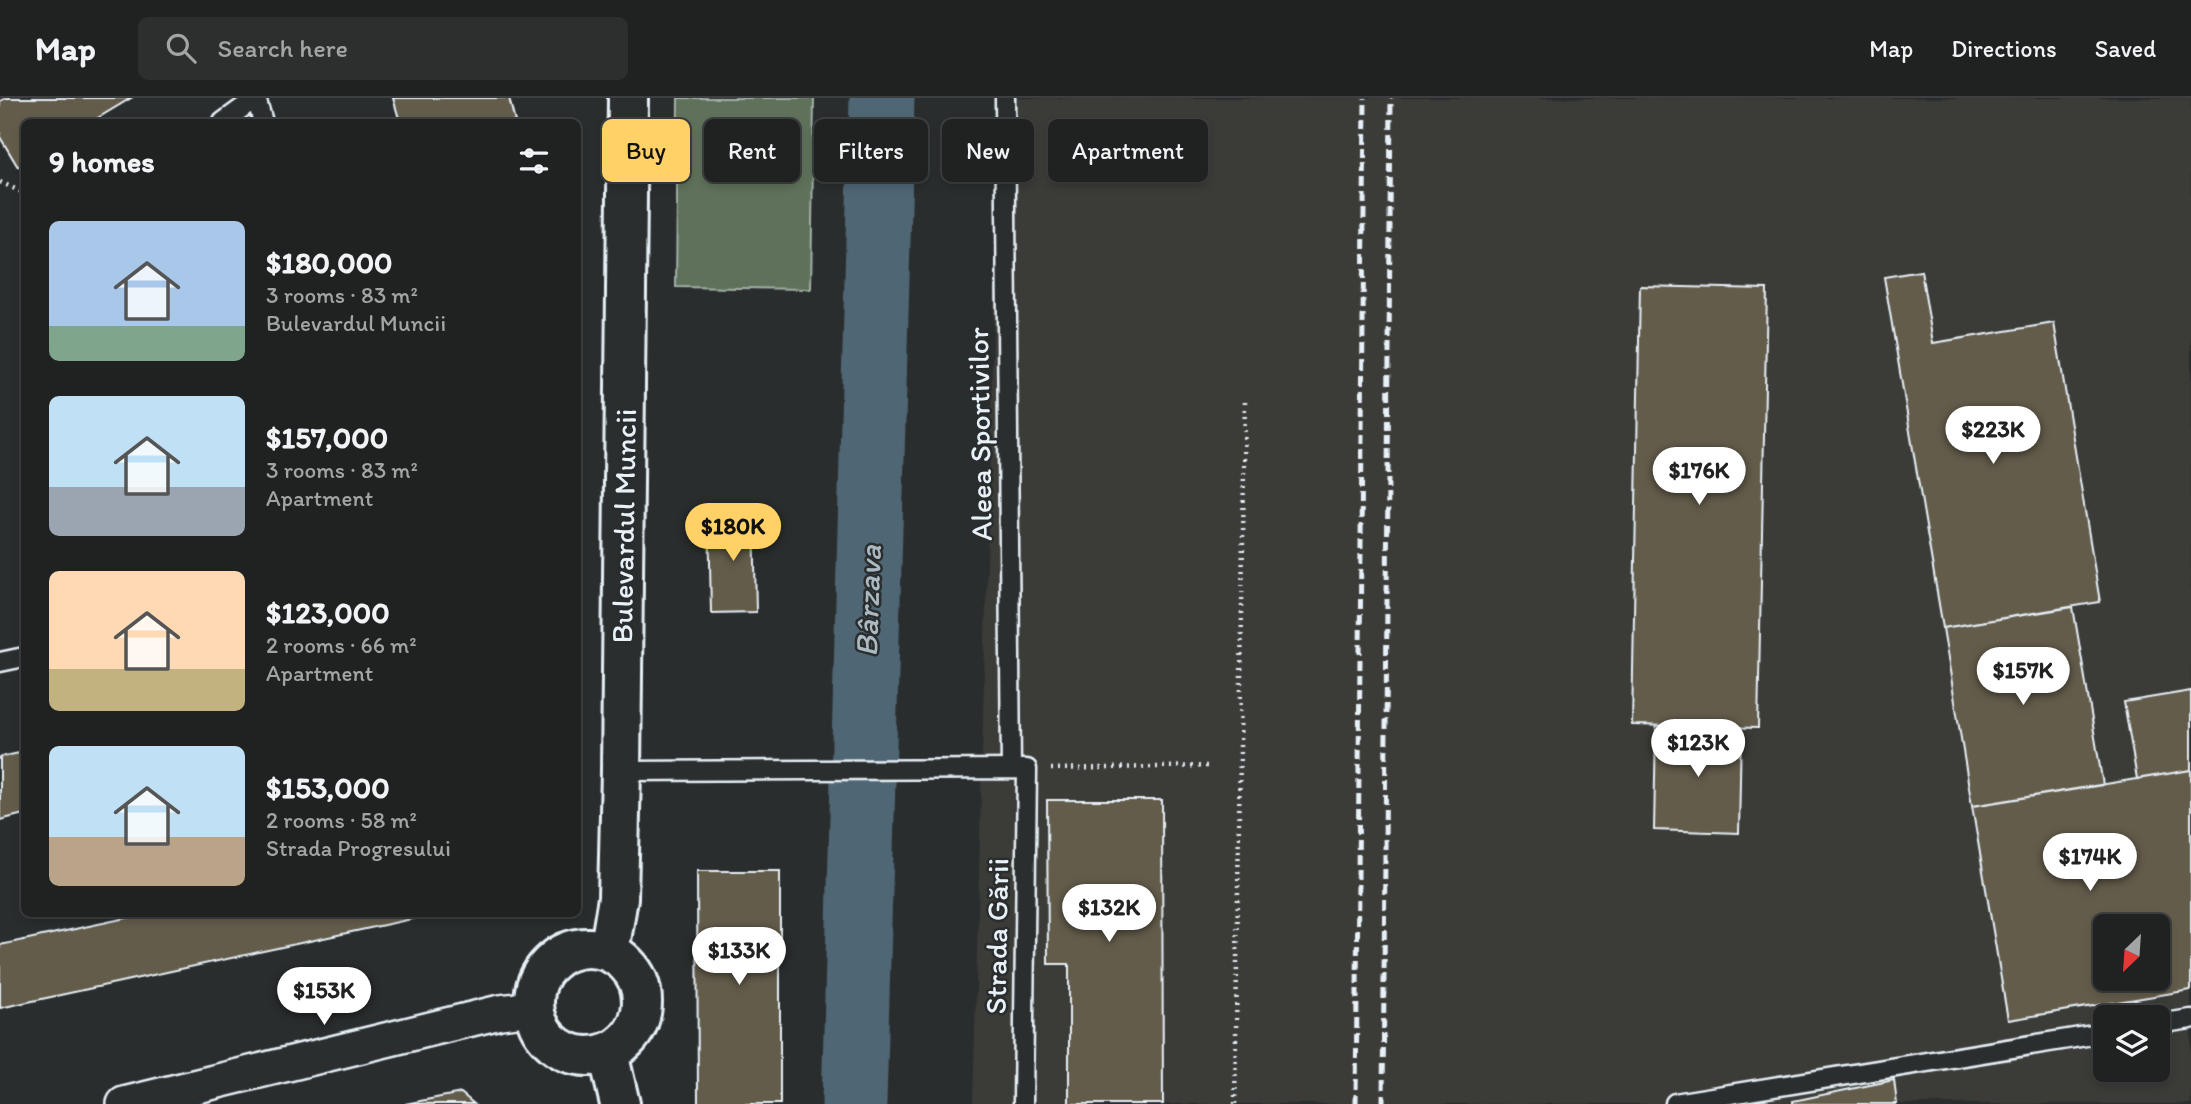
<!DOCTYPE html>
<meta charset="utf-8">
<style>
:root{--surface:#202222;--page:#2d2f2f;--text:#f1f3f6;--muted:#a2a4a5;--line:#3d3f40;--accent:#ffd166}
body{margin:0;font-family:Itim,sans-serif;background:var(--page);color:var(--text);height:100vh;display:flex;flex-direction:column;font-size:26px;white-space:nowrap}
*{box-sizing:border-box;margin:0}
p{font-size:23px;color:var(--muted)}
.icon{flex:none;width:38px;height:38px;fill:none;stroke:currentColor;stroke-width:2;stroke-linecap:round;stroke-linejoin:round}
.map{position:relative;flex:1;overflow:hidden}
.drawer{position:absolute;left:21px;top:21px;width:560px;height:798px;display:flex;flex-direction:column;background:var(--surface);border-radius:10px;box-shadow:0 4px 10px #0003,0 0 0 2px var(--line)}
.drawer>*{flex:none}
.guide{position:absolute;left:602px;top:21px;width:665px;height:63px;display:flex;gap:14px}
.needle{width:46px;rotate:205deg}
.fabs{position:absolute;left:2093px;top:816px;display:grid;gap:14px}
.fabs a{display:grid;place-items:center;width:77px;height:77px;border-radius:10px;background:var(--surface);box-shadow:0 4px 10px #0003,0 0 0 2px var(--line);font-size:35px}
.price{position:absolute;translate:-50% -60px;padding:0 16px;border-radius:24px;background:#fff;color:#222;font-size:23px;line-height:46px;filter:drop-shadow(0 2px 4px #0008)}
.price::after{content:'';position:absolute;left:50%;top:42px;width:21px;height:16px;margin-left:-10px;background:inherit;clip-path:polygon(0 0,100% 0,50% 100%)}
.price.current{background:var(--accent);color:#111}
ul{padding:0;list-style:none}
li{display:flex;align-items:center;gap:21px;height:175px;padding:0 28px}
li span{display:grid;place-items:center;flex:none;width:196px;height:140px;border-radius:10px;color:#555}
li>.icon{margin-inline-start:auto}
span .icon{width:84px;height:84px;fill:#fffc;stroke-width:1}
li b{font-size:30px}
h2{display:flex;justify-content:space-between;align-items:center;height:84px;padding:0 28px;font-size:30px}
.chip{padding:0 24px;border-radius:10px;background:var(--surface);box-shadow:0 4px 10px #0003,0 0 0 2px var(--line);font-size:24px;line-height:63px}
.chip.current{background:var(--accent);color:#111}
header{display:flex;align-items:center;gap:42px;box-sizing:border-box;height:98px;padding:0 35px;background:var(--surface);border-bottom:2px solid var(--line)}
header strong{font-size:33px}
nav{display:flex;gap:38px;margin-inline-start:auto;font-size:24px}
.search{width:490px;height:63px;background:var(--page);display:flex;align-items:center;gap:18px;box-sizing:border-box;padding:0 24px;border-radius:10px;color:var(--muted);font-size:26px}
.map>svg:first-child{display:block}
.built{fill:#3b3b37;fill-rule:evenodd}
.green{fill:#5e715a;stroke:#a3b1a9;stroke-width:2}
.lines{fill:none;stroke-linecap:round;stroke-linejoin:round}
.river{stroke:#4f6674;stroke-width:65}
.building{fill:#635b4b;stroke:#e8f1f8;stroke-width:2;fill-rule:evenodd}
.lane-casing{stroke:#e8f1f8;stroke-width:23}
.street-casing{stroke:#e8f1f8;stroke-width:38}
.secondary-casing{stroke:#e8f1f8;stroke-width:44}
.path{stroke:#e8f1f8;stroke-width:4.5;stroke-dasharray:2 5;stroke-linecap:butt}
.lane{stroke:#2a2d2e;stroke-width:18}
.street{stroke:#2a2d2e;stroke-width:33}
.secondary{stroke:#2a2d2e;stroke-width:38}
.rail{stroke:#e8f1f8;stroke-width:5;stroke-dasharray:10 5;stroke-linecap:butt}
.labels{text-anchor:middle;stroke-width:5;stroke-linejoin:round;paint-order:stroke}
.street-label{font-size:30px;fill:#e8f1f8;stroke:#2a2d2e}
.water-label{font-size:32px;font-style:italic;fill:#abb9c3;stroke:#2a2d2e}
</style>
<header>
<strong>Map</strong>
<div class="search"><svg class="icon" aria-label="search" viewBox="0 0 24 24"><circle cx="10" cy="10" r="6"/><path d="M15 15l6 6"/></svg>Search here</div>
<nav><a>Map</a><a>Directions</a><a>Saved</a></nav>
</header>
<div class="map">
<svg width="2191" height="1006" viewBox="0 0 2191 1006">
<rect width="100%" height="100%" fill="#2a2d2e"/>
<filter id="ink" filterUnits="userSpaceOnUse"><feTurbulence type="fractalNoise" baseFrequency=".0143" numOctaves="2"/><feDisplacementMap in="SourceGraphic" scale="14" xChannelSelector="R" yChannelSelector="G"/><feConvolveMatrix kernelMatrix="1 2 1 2 8 2 1 2 1" color-interpolation-filters="sRGB"/></filter>
<g filter="url(#ink)">
<path class="built" d="M999 0H2191V1006H973ZM2105 828H2158V880H2105ZM2105 919H2158V971H2105Z"/>
<path class="green" d="M678 0H814L811 191 676 189Z"/>
<g class="lines">
<path class="river" d="M854 1006 882 0"/>
</g>
<path class="building" d="M6 0H131L91 24H24V65L18 69 0 39V3Z
M393 0H509L515 24H400Z
M1921 173 1933 245 2054 225 2100 504 1943 530 1884 179Z
M1640 188 1767 191 1758 630 1632 627Z
M754 414 756 514 711 515 709 415Z
M2073 509 2103 687 1972 708 1943 530Z
M2191 593V672L2137 681 2124 604Z
M1656 628 1741 629 1739 735 1654 732Z
M24 654V716L0 722V659Z
M2191 672V892L2008 922 1972 708ZM2105 828H2158V880H2105Z
M1047 702H1162L1163 1006H1069V866H1048Z
M697 773H780V1006H698Z
M145 816H435L0 910V847Z
M1894 982 1897 1006H1793V1003Z
M461 995 474 1006H405Z"/>
<g class="lines">
<g class="lane-casing">
<path id="lane" d="M1005 0 1011 671
M223 24 256 0 263 24
M0 564 24 559
M621 673 1027 671 1023 1006
M2158 926 2191 921
M1675 1005 2105 935"/>
</g>
<g class="street-casing">
<path id="street" d="M124 1006 500 914 533 910"/>
</g>
<g class="secondary-casing">
<path id="secondary" d="M534 904a54 54 0 1 1 108 0a54 54 0 1 1-108 0Z
M609 854 618 800 621 673 628 0
M608 955 620 1006"/>
</g>
<path class="path" d="M0 84 24 95
M1051 671 1208 668
M1235 1006 1245 299"/>
<use href="#lane" class="lane"/>
<use href="#street" class="street"/>
<use href="#secondary" class="secondary"/>
<path class="rail" d="M1356 1006 1365 0
M1383 1006 1391 0"/>
</g>
</g>
<g class="labels">
<g class="street-label">
<text transform="translate(980 336) rotate(-91)" y="10">Aleea Sportivilor</text>
<text transform="translate(624 428) rotate(-89)" y="10">Bulevardul Muncii</text>
<text transform="translate(997 838) rotate(-89)" y="10">Strada Gării</text>
</g>
<g class="water-label">
<text transform="translate(868 503) rotate(-88)" y="11">Bârzava</text>
</g>
</g>
</svg>
<div class="fabs">
<a><svg class="needle" viewBox="-14 -14 28 28"><path d="M0-13l5 13h-10z" fill="#e53935"/><path d="M0 13l5-13h-10z" fill="#a2a4a5"/></svg></a>
<a><svg class="icon" aria-label="layers" viewBox="0 0 24 24"><path d="M12 4l9 5-9 5-9-5zM3 14l9 5 9-5"/></svg></a>
</div>
<b class="price" style="left:1993px;top:368px">$223K</b>
<b class="price" style="left:1699px;top:409px">$176K</b>
<b class="price current" style="left:733px;top:465px">$180K</b>
<b class="price" style="left:2023px;top:609px">$157K</b>
<b class="price" style="left:1698px;top:681px">$123K</b>
<b class="price" style="left:2090px;top:795px">$174K</b>
<b class="price" style="left:1109px;top:846px">$132K</b>
<b class="price" style="left:739px;top:889px">$133K</b>
<b class="price" style="left:324px;top:929px">$153K</b>
<div class="guide">
<a class="chip current">Buy</a>
<a class="chip">Rent</a>
<a class="chip">Filters</a>
<a class="chip">New</a>
<a class="chip">Apartment</a>
</div>
<section class="drawer">
<h2>9 homes<svg class="icon" aria-label="filters" viewBox="0 0 24 24"><path d="M4 7h16M4 17h16"/><circle cx="9" cy="7" r="2"/><circle cx="15" cy="17" r="2"/></svg></h2>
<ul>
<li><span style="background:linear-gradient(#a9c7e8 75%,#7fa58c 0)"><svg class="icon" aria-label="home" viewBox="0 0 24 24"><path d="M3 11l9-7 9 7M6 9v11h12V9"/></svg></span><div><b>$180,000</b><p>3 rooms · 83 m²</p><p>Bulevardul Muncii</p></div></li>
<li><span style="background:linear-gradient(#bfe0f5 65%,#9aa5b1 0)"><svg class="icon" aria-label="home" viewBox="0 0 24 24"><path d="M3 11l9-7 9 7M6 9v11h12V9"/></svg></span><div><b>$157,000</b><p>3 rooms · 83 m²</p><p>Apartment</p></div></li>
<li><span style="background:linear-gradient(#ffd9b3 70%,#c2b280 0)"><svg class="icon" aria-label="home" viewBox="0 0 24 24"><path d="M3 11l9-7 9 7M6 9v11h12V9"/></svg></span><div><b>$123,000</b><p>2 rooms · 66 m²</p><p>Apartment</p></div></li>
<li><span style="background:linear-gradient(#bfe0f5 65%,#b9a48a 0)"><svg class="icon" aria-label="home" viewBox="0 0 24 24"><path d="M3 11l9-7 9 7M6 9v11h12V9"/></svg></span><div><b>$153,000</b><p>2 rooms · 58 m²</p><p>Strada Progresului</p></div></li>
</ul>
</section>
</div>
